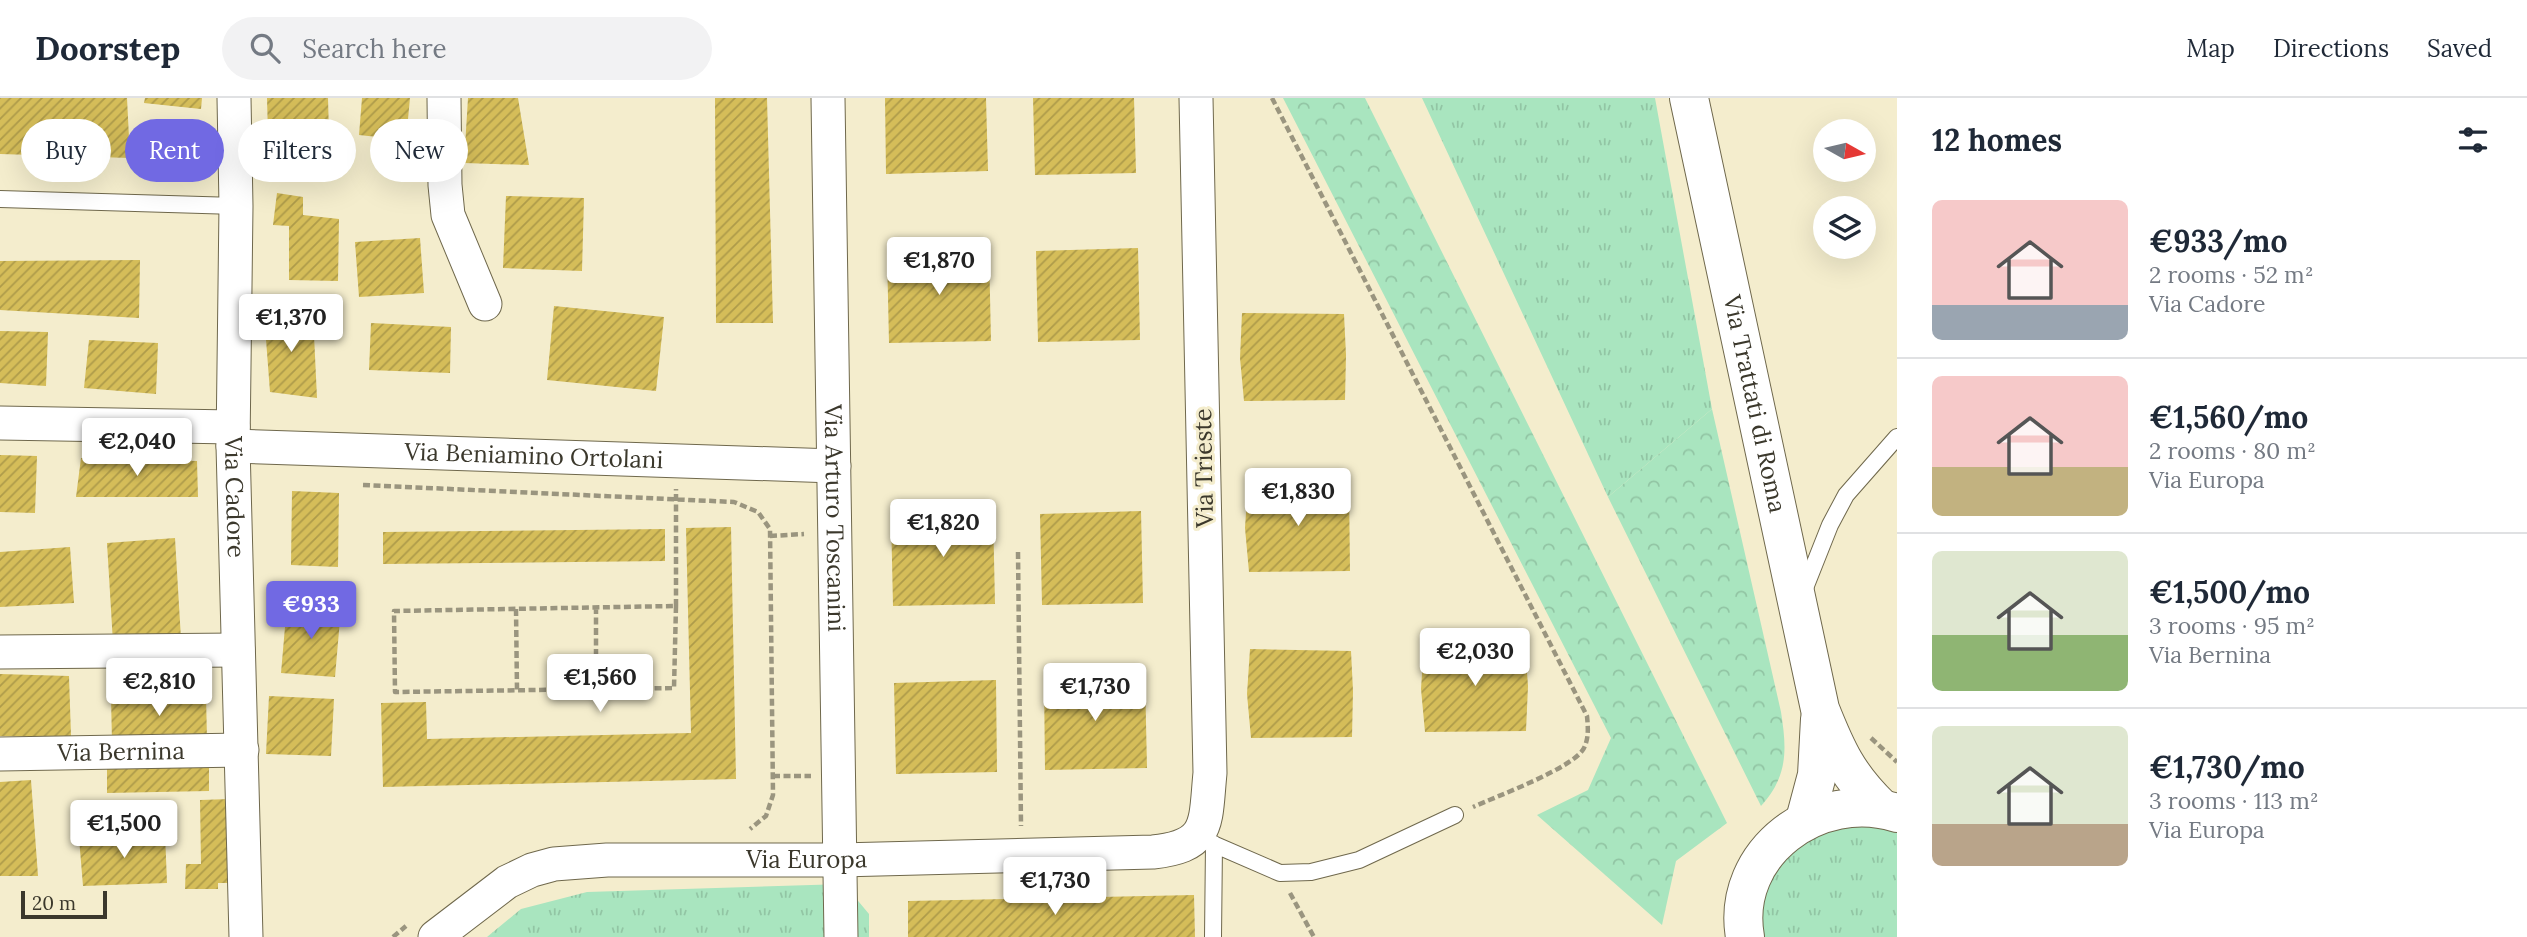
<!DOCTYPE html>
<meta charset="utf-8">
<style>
:root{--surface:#fff;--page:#f2f2f3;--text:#1f2937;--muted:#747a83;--line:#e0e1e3;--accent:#7169e3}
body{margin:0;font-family:Lora,serif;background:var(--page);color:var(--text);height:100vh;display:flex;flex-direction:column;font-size:26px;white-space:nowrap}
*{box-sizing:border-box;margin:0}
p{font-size:23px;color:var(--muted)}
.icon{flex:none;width:38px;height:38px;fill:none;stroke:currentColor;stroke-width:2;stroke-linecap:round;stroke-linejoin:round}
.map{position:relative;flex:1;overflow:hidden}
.drawer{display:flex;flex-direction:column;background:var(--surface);width:630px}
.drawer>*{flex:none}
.hud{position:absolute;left:21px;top:21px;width:665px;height:63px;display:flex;gap:14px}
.needle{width:46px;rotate:98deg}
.controls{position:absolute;left:1813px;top:21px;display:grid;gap:14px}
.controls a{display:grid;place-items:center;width:63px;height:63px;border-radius:50%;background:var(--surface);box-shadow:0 7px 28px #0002;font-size:35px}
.scale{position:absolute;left:21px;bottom:18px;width:86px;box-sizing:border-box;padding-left:7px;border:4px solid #3b382c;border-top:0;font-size:19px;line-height:24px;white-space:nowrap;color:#3b382c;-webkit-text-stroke:5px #f4edcd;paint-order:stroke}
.price{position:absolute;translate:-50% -60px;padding:0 16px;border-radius:7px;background:#fff;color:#222;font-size:23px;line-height:46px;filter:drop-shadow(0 2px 4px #0008)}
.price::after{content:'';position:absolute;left:50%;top:42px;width:21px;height:16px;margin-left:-10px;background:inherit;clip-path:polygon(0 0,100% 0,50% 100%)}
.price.selected{background:var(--accent);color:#fff}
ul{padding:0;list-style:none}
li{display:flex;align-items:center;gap:21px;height:175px;padding:0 35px}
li+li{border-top:2px solid var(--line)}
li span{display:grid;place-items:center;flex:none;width:196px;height:140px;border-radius:10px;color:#555}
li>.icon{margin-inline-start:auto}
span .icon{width:84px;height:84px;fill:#fffc;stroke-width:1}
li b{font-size:30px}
h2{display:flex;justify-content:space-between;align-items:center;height:84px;padding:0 35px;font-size:30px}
.tag{padding:0 24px;border-radius:32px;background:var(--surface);box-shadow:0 7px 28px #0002;font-size:24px;line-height:63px}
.tag.selected{background:var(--accent);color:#fff}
header{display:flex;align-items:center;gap:42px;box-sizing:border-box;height:98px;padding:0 35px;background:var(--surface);border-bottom:2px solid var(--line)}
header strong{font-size:33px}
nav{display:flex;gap:38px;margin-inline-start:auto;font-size:24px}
.search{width:490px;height:63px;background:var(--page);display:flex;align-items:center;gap:18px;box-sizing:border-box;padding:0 24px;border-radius:38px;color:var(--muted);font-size:26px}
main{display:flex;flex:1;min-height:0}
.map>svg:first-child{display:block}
.grass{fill:url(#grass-tufts)}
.forest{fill:url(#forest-crowns)}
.building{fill:url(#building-hatch)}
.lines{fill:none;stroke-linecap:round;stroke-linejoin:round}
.lane-casing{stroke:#6f684c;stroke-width:18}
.street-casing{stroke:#6f684c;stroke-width:35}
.secondary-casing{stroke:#6f684c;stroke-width:40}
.primary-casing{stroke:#6f684c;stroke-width:40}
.path{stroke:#9a957f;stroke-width:4.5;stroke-dasharray:7 3.5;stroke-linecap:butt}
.lane{stroke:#fff;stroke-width:16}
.street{stroke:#fff;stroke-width:33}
.secondary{stroke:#fff;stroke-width:38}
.primary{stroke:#fff;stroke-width:38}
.labels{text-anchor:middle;stroke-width:6;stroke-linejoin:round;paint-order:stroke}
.street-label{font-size:24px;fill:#3b382c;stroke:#f4edcd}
</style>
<header>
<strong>Doorstep</strong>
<div class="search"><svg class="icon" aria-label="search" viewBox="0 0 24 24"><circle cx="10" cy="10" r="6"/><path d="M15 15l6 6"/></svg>Search here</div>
<nav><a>Map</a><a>Directions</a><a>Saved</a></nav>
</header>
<main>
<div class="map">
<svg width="1897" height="839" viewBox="0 0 1897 839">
<defs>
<pattern id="grass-tufts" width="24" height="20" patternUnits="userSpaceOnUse" patternTransform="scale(1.75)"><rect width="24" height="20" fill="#a9e5bf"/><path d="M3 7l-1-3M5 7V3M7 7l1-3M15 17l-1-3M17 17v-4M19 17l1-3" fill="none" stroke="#92c5a4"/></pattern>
<pattern id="forest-crowns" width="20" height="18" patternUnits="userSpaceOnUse" patternTransform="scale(1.75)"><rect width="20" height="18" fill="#a9e5bf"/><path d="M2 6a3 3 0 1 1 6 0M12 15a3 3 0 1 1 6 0" fill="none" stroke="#92c5a4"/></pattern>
<pattern id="building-hatch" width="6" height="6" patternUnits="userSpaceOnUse" patternTransform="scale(1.75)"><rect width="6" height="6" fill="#d5bd59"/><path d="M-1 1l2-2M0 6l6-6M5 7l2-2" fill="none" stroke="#ae9b4a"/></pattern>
</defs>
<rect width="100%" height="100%" fill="#f4edcd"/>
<path class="grass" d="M1422 0H1655L1712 311 1608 399Z
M1819 725 1897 728V839H1752L1766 769Z
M844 786 869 816V839H487L521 811 587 794Z"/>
<path class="forest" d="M1283 0H1365L1727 725 1676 763 1662 827 1537 717 1588 692 1611 640Z
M1712 311 1781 614C1787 652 1788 678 1761 708L1608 399Z"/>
<path class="building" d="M0 0H127L130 60 0 56Z
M145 0H202L201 11 144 5Z
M267 0H328L329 36 268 37Z
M362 0H410L406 42 359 37Z
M468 0H518L529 67 464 65Z
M715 0H767L773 225H716Z
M885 0H986L988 73 886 76Z
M1033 0H1134L1136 75 1035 77Z
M277 95 303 99V117L339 121 338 183 289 182V128L273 127Z
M506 98 584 100 582 173 503 170Z
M420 140 424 195 359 199 355 144Z
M1138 150 1140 242 1038 244 1036 153Z
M989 152 991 243 889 245 887 154Z
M140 162 139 220 0 212V163Z
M554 208 664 219 656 293 547 282Z
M264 215 313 216 317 300 270 294Z
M1242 215 1344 216 1346 257 1345 302 1244 303 1240 260Z
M371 225 451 229 450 275 369 272Z
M0 233 48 234 46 288 0 285Z
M89 242 158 245 156 296 84 290Z
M0 357 37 358 35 415 0 414Z
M81 360 197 363 198 399H76Z
M1248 385 1349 386 1350 473 1249 474 1245 430Z
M292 393 339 395 338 469 291 467Z
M1141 413 1143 505 1042 507 1040 416Z
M993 414 995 506 893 508 891 417Z
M731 429 736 681 383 689 381 605 426 604 427 641 691 635 686 430Z
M665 431V463L383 466V434Z
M175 440 181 541 113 545 107 445Z
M70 449 74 505 0 509V454Z
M287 506 341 510 335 579 281 575Z
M1424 546 1525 547 1528 588 1526 633 1425 634 1421 591Z
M1250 551 1351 553 1353 593 1352 639 1251 640 1247 596Z
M0 576 69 578 71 638H0Z
M1145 578 1147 670 1045 672 1044 581Z
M996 582 997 674 896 676 894 585Z
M206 597 207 642 112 644 111 599Z
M269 598 334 601 331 658 266 656Z
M209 658V693L107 695V660Z
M31 682 38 778H0V684Z
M230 701 232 785H218V791H185L186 766H201L200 702Z
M165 735 167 785 83 788 79 740Z
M1194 797 1195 839H908V803Z"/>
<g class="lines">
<g class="lane-casing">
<path id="lane" d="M0 101 236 108
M1803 495 1830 427 1846 397 1897 339
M1197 739 1280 775 1311 774 1359 762 1455 717
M1213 839 1214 746"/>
</g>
<g class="street-casing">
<g id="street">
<path id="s1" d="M234 0 236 108 233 348 246 839"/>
<path d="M444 0 445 87 448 117 485 206"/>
<path id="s2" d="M828 0 841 839"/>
<path d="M0 325 233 329"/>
<path id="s3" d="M233 348 834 368"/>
<path d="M0 554 238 552"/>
<path id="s4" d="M0 656 242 652"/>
<path id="s5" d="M435 839 507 784 532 772 554 766 607 762H840L1153 754C1211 748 1205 725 1210 675L1196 0"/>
</g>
</g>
<g class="secondary-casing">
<g id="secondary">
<path id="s6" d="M1689 0 1820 611C1837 654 1848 678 1881 710"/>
<path d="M1805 722 1817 677 1820 621"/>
</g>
</g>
<g class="primary-casing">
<path id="primary" d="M1745 839C1730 754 1819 690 1897 715"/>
</g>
<path class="path" d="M1272 0 1587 618C1588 629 1589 640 1584 650 1574 670 1497 698 1473 709
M363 387 734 404 758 414 770 431 773 697 766 718 750 731
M770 438 804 436
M1018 454 1021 728
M676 508 674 590 395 594 394 513Z
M676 508V391
M596 509V591
M516 511 517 592
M1871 640 1897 664
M773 678H811
M1290 795 1314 839
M393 839 406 828"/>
<use href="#lane" class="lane"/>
<use href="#street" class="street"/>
<use href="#secondary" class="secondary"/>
<use href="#primary" class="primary"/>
</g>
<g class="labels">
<g class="street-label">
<text dy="8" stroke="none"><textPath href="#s6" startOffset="313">Via Trattati di Roma</textPath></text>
<text dy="8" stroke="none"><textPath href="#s3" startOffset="301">Via Beniamino Ortolani</textPath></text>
<text transform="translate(1204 370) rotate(-91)" y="8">Via Trieste</text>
<text dy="8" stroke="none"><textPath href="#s1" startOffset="399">Via Cadore</textPath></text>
<text dy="8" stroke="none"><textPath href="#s2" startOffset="420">Via Arturo Toscanini</textPath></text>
<text dy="8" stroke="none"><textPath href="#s4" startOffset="121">Via Bernina</textPath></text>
<text dy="8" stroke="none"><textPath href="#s5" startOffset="394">Via Europa</textPath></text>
</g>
</g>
</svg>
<div class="controls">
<a><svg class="needle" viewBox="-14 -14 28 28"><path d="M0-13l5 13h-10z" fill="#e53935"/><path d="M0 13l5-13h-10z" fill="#747a83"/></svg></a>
<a><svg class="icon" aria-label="layers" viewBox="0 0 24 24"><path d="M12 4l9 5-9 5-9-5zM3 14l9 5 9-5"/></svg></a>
</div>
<div class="scale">20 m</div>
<b class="price" style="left:939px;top:199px">€1,870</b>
<b class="price" style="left:291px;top:256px">€1,370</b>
<b class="price" style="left:137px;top:380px">€2,040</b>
<b class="price" style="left:1298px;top:430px">€1,830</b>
<b class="price" style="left:943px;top:461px">€1,820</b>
<b class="price selected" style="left:311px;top:543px">€933</b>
<b class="price" style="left:1475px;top:590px">€2,030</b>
<b class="price" style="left:600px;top:616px">€1,560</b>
<b class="price" style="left:159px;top:620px">€2,810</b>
<b class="price" style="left:1095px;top:625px">€1,730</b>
<b class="price" style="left:124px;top:762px">€1,500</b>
<b class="price" style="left:1055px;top:819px">€1,730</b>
<div class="hud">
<a class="tag">Buy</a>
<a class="tag selected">Rent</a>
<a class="tag">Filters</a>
<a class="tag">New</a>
</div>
</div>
<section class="drawer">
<h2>12 homes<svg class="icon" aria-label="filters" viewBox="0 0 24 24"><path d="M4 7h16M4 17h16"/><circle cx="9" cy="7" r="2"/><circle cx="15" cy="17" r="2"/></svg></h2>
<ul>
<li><span style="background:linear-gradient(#f6c9c9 75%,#9aa5b1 0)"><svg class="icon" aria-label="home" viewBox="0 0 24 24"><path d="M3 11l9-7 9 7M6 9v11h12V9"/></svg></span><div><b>€933/mo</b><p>2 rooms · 52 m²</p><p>Via Cadore</p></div></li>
<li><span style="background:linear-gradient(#f6c9c9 65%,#c2b280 0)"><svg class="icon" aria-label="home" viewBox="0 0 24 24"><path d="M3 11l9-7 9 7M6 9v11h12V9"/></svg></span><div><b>€1,560/mo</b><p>2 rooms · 80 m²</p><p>Via Europa</p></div></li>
<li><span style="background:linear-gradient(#dfe7d0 60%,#8fb573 0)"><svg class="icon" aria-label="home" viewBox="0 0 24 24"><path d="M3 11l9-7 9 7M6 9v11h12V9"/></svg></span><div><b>€1,500/mo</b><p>3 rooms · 95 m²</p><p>Via Bernina</p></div></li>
<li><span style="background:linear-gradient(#dfe7d0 70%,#b9a48a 0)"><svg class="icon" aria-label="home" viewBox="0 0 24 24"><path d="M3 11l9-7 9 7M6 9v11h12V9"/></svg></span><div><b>€1,730/mo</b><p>3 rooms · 113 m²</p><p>Via Europa</p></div></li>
</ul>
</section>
</main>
